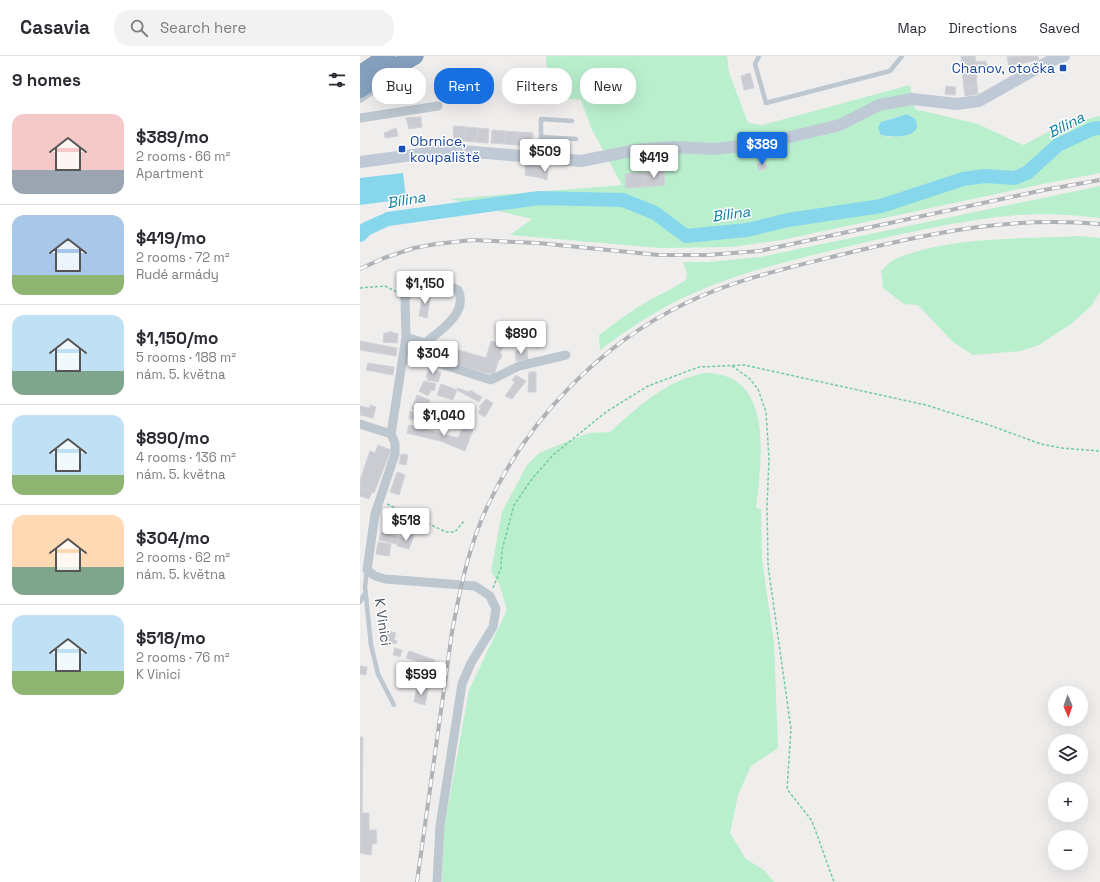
<!DOCTYPE html>
<meta charset="utf-8">
<style>
:root{--surface:#fff;--page:#f2f2f3;--text:#2b2b33;--muted:#7c7c81;--line:#e1e1e2;--accent:#186fdf}
body{margin:0;font-family:"Space Grotesk",sans-serif;background:var(--page);color:var(--text);height:100vh;display:flex;flex-direction:column;font-size:15px;white-space:nowrap}
*{box-sizing:border-box;margin:0}
p{font-size:13px;color:var(--muted)}
.icon{flex:none;width:22px;height:22px;fill:none;stroke:currentColor;stroke-width:2;stroke-linecap:round;stroke-linejoin:round}
.map{position:relative;flex:1;overflow:hidden}
.drawer{display:flex;flex-direction:column;background:var(--surface);width:360px}
.drawer>*{flex:none}
.guide{position:absolute;left:12px;top:12px;width:380px;height:36px;display:flex;gap:8px}
.needle{width:26px;rotate:178deg}
.buttons{position:absolute;left:688px;top:630px;display:grid;gap:8px}
.buttons a{display:grid;place-items:center;width:40px;height:40px;border-radius:50%;background:var(--surface);box-shadow:0 4px 16px #0002;font-size:20px}
.price{position:absolute;translate:-50% -34px;padding:0 9px;border-radius:4px;background:#fff;color:#222;font-size:13px;line-height:26px;filter:drop-shadow(0 1px 2px #0008)}
.price::after{content:'';position:absolute;left:50%;top:24px;width:12px;height:9px;margin-left:-6px;background:inherit;clip-path:polygon(0 0,100% 0,50% 100%)}
.price.current{background:var(--accent);color:#fff}
ul{padding:0;list-style:none}
li{display:flex;align-items:center;gap:12px;height:100px;padding:0 12px}
li+li{border-top:1px solid var(--line)}
li span{display:grid;place-items:center;flex:none;width:112px;height:80px;border-radius:12px;color:#555}
li>.icon{margin-inline-start:auto}
span .icon{width:48px;height:48px;fill:#fffc;stroke-width:1}
li b{font-size:17px}
h2{display:flex;justify-content:space-between;align-items:center;height:48px;padding:0 12px;font-size:17px}
.tag{padding:0 14px;border-radius:16px;background:var(--surface);box-shadow:0 4px 16px #0002;font-size:14px;line-height:36px}
.tag.current{background:var(--accent);color:#fff}
header{display:flex;align-items:center;gap:24px;box-sizing:border-box;height:56px;padding:0 20px;background:var(--surface);border-bottom:1px solid var(--line)}
header strong{font-size:19px}
nav{display:flex;gap:22px;margin-inline-start:auto;font-size:14px}
.search{width:280px;height:36px;background:var(--page);display:flex;align-items:center;gap:10px;box-sizing:border-box;padding:0 14px;border-radius:16px;color:var(--muted);font-size:15px}
main{display:flex;flex:1;min-height:0}
.map>svg:first-child{display:block}
.green{fill:#baefce;fill-rule:evenodd}
.water{fill:#87d7ec}
.lines{fill:none;stroke-linecap:round;stroke-linejoin:round}
.river{stroke:#87d7ec;stroke-width:14}
.building{fill:#caccd2;stroke:#d1d3d9}
.highway-casing{stroke:#6f8ba8;stroke-width:17}
.path{stroke:#72cca0;stroke-width:1.5;stroke-dasharray:3 2;stroke-linecap:butt}
.lane{stroke:#bdc7cf;stroke-width:4.5}
.street{stroke:#bdc7cf;stroke-width:9}
.secondary{stroke:#bfcad6;stroke-width:12}
.highway{stroke:#84a0bd;stroke-width:16}
.rail-casing{stroke:#afb2b7;stroke-width:4}
.rail{stroke:#fff;stroke-width:2.5;stroke-dasharray:8;stroke-linecap:butt}
.transit-dot{fill:#1a4fb4;stroke:#fff;stroke-width:1.5}
.labels{text-anchor:middle;stroke-width:3;stroke-linejoin:round;paint-order:stroke}
.transit-label{font-size:14px;fill:#164399;stroke:#fff;text-anchor:end}
.street-label{font-size:14px;fill:#45505a;stroke:#fff}
.water-label{font-size:15px;font-style:italic;fill:#0b81a0;stroke:#fff}
</style>
<header>
<strong>Casavia</strong>
<div class="search"><svg class="icon" aria-label="search" viewBox="0 0 24 24"><circle cx="10" cy="10" r="6"/><path d="M15 15l6 6"/></svg>Search here</div>
<nav><a>Map</a><a>Directions</a><a>Saved</a></nav>
</header>
<main>
<section class="drawer">
<h2>9 homes<svg class="icon" aria-label="filters" viewBox="0 0 24 24"><path d="M4 7h16M4 17h16"/><circle cx="9" cy="7" r="2"/><circle cx="15" cy="17" r="2"/></svg></h2>
<ul>
<li><span style="background:linear-gradient(#f6c9c9 70%,#9aa5b1 0)"><svg class="icon" aria-label="home" viewBox="0 0 24 24"><path d="M3 11l9-7 9 7M6 9v11h12V9"/></svg></span><div><b>$389/mo</b><p>2 rooms · 66 m²</p><p>Apartment</p></div></li>
<li><span style="background:linear-gradient(#a9c7e8 75%,#8fb573 0)"><svg class="icon" aria-label="home" viewBox="0 0 24 24"><path d="M3 11l9-7 9 7M6 9v11h12V9"/></svg></span><div><b>$419/mo</b><p>2 rooms · 72 m²</p><p>Rudé armády</p></div></li>
<li><span style="background:linear-gradient(#bfe0f5 70%,#7fa58c 0)"><svg class="icon" aria-label="home" viewBox="0 0 24 24"><path d="M3 11l9-7 9 7M6 9v11h12V9"/></svg></span><div><b>$1,150/mo</b><p>5 rooms · 188 m²</p><p>nám. 5. května</p></div></li>
<li><span style="background:linear-gradient(#bfe0f5 75%,#8fb573 0)"><svg class="icon" aria-label="home" viewBox="0 0 24 24"><path d="M3 11l9-7 9 7M6 9v11h12V9"/></svg></span><div><b>$890/mo</b><p>4 rooms · 136 m²</p><p>nám. 5. května</p></div></li>
<li><span style="background:linear-gradient(#ffd9b3 65%,#7fa58c 0)"><svg class="icon" aria-label="home" viewBox="0 0 24 24"><path d="M3 11l9-7 9 7M6 9v11h12V9"/></svg></span><div><b>$304/mo</b><p>2 rooms · 62 m²</p><p>nám. 5. května</p></div></li>
<li><span style="background:linear-gradient(#bfe0f5 70%,#8fb573 0)"><svg class="icon" aria-label="home" viewBox="0 0 24 24"><path d="M3 11l9-7 9 7M6 9v11h12V9"/></svg></span><div><b>$518/mo</b><p>2 rooms · 76 m²</p><p>K Vinici</p></div></li>
</ul>
</section>
<div class="map">
<svg width="740" height="826" viewBox="0 0 740 826">
<rect width="100%" height="100%" fill="#f0eded"/>
<path class="green" d="M186 0H367L369 16 388 67 402 69 550 29 555 53 618 68 663 89 702 69 740 60V117L683 128 422 184 372 191 300 192 150 179 172 163 90 143 262 129 231 72 221 44 189 41ZM547 58 545 80 528 81 521 79 529 63Z
M740 130V162C713 159 686 157 659 159 598 164 537 179 477 193 425 206 373 218 325 241 294 255 267 274 240 294L239 279C255 267 272 254 290 244 302 237 314 232 326 224L327 217 323 206H348L400 201Z
M720 180 740 182V236L731 250 711 268 679 289 661 295 613 299 593 286 558 249 544 248 523 232 521 215C526 211 530 205 535 203 589 180 662 183 720 180Z
M345 317C416 317 401 406 396 452L401 453 402 503 414 587 418 692 391 710 378 739 370 777 386 803 405 815 414 826H82L84 772 109 634 147 554 140 530 131 515 142 456 167 409 179 397 229 377 250 376C279 350 306 324 345 317Z"/>
<path class="water" d="M547 58 555 63C565 82 532 82 521 79L518 72 521 66Z
M43 117 46 143 0 149V122Z"/>
<g class="lines">
<path class="river" d="M0 179 6 173 28 163 179 142 263 144 295 157 326 180 387 174 428 164 521 150 603 123 625 120 654 122 667 117 698 89 732 73 740 72"/>
</g>
<path class="building" d="M601 0H615L616 6 626 5 627 12 602 14Z
M653 0H678L679 4 649 10 647 1Z
M616 12 617 30 604 32 602 14Z
M390 17 394 32 384 34 381 20Z
M586 30 596 31 595 39 585 38Z
M617 30 618 38 605 40 604 32Z
M61 61 62 71 49 73 46 62Z
M93 70 106 71 105 85 94 84Z
M106 71 118 72 116 86 105 85Z
M36 72 38 80 25 82 24 77Z
M118 72 129 73 128 87 116 86Z
M132 74 145 75 144 88 131 87Z
M145 75 158 76 157 89 144 88Z
M158 76 173 77 172 90 157 89Z
M404 105 407 112 399 115 397 108Z
M166 108 183 110 181 122 165 119Z
M183 111 188 112 187 124 181 122Z
M304 115 305 129 284 131 283 117Z
M283 117 284 131 266 132 265 118Z
M63 236 71 237 67 262 59 260Z
M29 275 38 278 37 287 23 286 24 277H29Z
M0 285 37 292 36 300 0 294Z
M131 285 143 289 140 298H142L141 303H139L134 319 81 304 85 290 126 302Z
M167 294 168 303 156 305 155 295Z
M56 300 66 304V308L64 309 54 305Z
M8 307 34 311 33 319 6 314Z
M69 312 81 317 78 326 67 324 68 322 66 321Z
M169 316H176V336H168Z
M156 319 166 325 152 343 145 340 155 326 152 324Z
M64 325 76 328 74 335 71 334 68 340 59 335Z
M81 328 97 334 93 344 77 339Z
M97 332 109 336 110 334 122 341 119 346 97 334Z
M57 339 70 344 65 357 52 353Z
M126 343 133 347 125 361 118 357 121 352 119 351Z
M10 349 16 351 13 362 0 359V350L10 352Z
M50 355 59 358 58 364 49 363Z
M49 369 98 382 103 370 113 374 105 395 80 385 47 377Z
M18 389 31 394 14 437 0 432V424L10 395 15 397Z
M41 398 48 399 46 409 39 408Z
M37 416 45 419 39 439 30 436Z
M0 432 12 436 9 443 0 440Z
M21 476 39 481 37 488 19 484Z
M48 477 54 479 49 493 37 490 39 481 47 482Z
M18 486 31 488 29 500 16 498Z
M25 574 36 577 34 584 37 585 36 588 22 584Z
M35 592 42 594 40 601 33 599Z
M49 595 75 604 69 634 61 632 65 616 69 617 71 609 46 602Z
M0 610 7 611 6 619 0 618Z
M57 631 68 634 65 649 54 646Z
M0 681H3L2 757H9V774H16L17 787 12 788 11 799 0 797Z"/>
<g class="lines">
<g class="highway-casing">
<path id="highway" d="M0 18 27 0
M0 34 30 14 55 0"/>
</g>
<path class="path" d="M0 232 25 230 39 237
M372 310 389 322 398 333 406 356 409 403 407 451 408 509 431 673 427 733 452 765 474 826
M27 448 86 476H95L104 465
M133 532 141 512 142 494 154 449 172 423 193 399 246 356 288 330 339 311 384 309 566 349 626 368 681 388 701 392 740 395"/>
<path class="lane" d="M399 0 395 8 406 47 530 15 542 0
M0 45 15 35 22 27
M181 81V63L212 65
M180 101 181 81 216 83
M7 514 5 531 11 589 18 618 34 649
M0 546 5 537"/>
<path class="street" d="M0 62 78 50
M46 281 65 287
M0 368 31 378
M77 826 80 770 102 628 111 607 133 571 136 553 130 540 115 530 25 523 15 520 7 514 15 458 35 398V387L31 378 46 281 45 242C55 224 82 226 98 234 109 256 80 275 65 287L78 307 131 324 159 310 206 299"/>
<path class="secondary" d="M0 106 90 94 221 105 276 94 312 91 355 93 405 87 480 69 519 49 552 43 597 48 619 45 688 6 704 0"/>
<use href="#highway" class="highway"/>
<g class="rail-casing">
<path id="rail" d="M0 213 24 202 54 192 76 188 112 184 178 187 299 199H348L399 195 684 134 740 124
M57 826 92 576C100 533 109 489 128 449 169 362 239 289 326 247 378 222 436 210 492 196 576 176 653 160 740 168"/>
</g>
<use href="#rail" class="rail"/>
</g>
<g class="transit-dot">
<rect x="699" y="8" width="8" height="8" rx="2"/>
<rect x="38" y="89" width="8" height="8" rx="2"/>
</g>
<g class="labels">
<g class="transit-label">
<text x="695" y="17">Chanov, otočka</text>
<text x="50" y="90" text-anchor="start">Obrnice,<tspan x="50" dy="16">koupaliště</tspan></text>
</g>
<g class="street-label">
<text transform="translate(23 566) rotate(82)" y="5">K Vinici</text>
</g>
<g class="water-label">
<text transform="translate(706 69) rotate(-27)" y="5">Bílina</text>
<text transform="translate(46 144) rotate(-10)" y="5">Bílina</text>
<text transform="translate(371 158) rotate(-8)" y="5">Bílina</text>
</g>
</g>
</svg>
<div class="buttons">
<a><svg class="needle" viewBox="-14 -14 28 28"><path d="M0-13l5 13h-10z" fill="#e53935"/><path d="M0 13l5-13h-10z" fill="#7c7c81"/></svg></a>
<a><svg class="icon" aria-label="layers" viewBox="0 0 24 24"><path d="M12 4l9 5-9 5-9-5zM3 14l9 5 9-5"/></svg></a>
<a>+</a>
<a>−</a>
</div>
<b class="price current" style="left:402px;top:110px">$389</b>
<b class="price" style="left:185px;top:117px">$509</b>
<b class="price" style="left:294px;top:123px">$419</b>
<b class="price" style="left:65px;top:249px">$1,150</b>
<b class="price" style="left:161px;top:299px">$890</b>
<b class="price" style="left:73px;top:319px">$304</b>
<b class="price" style="left:84px;top:381px">$1,040</b>
<b class="price" style="left:46px;top:486px">$518</b>
<b class="price" style="left:61px;top:640px">$599</b>
<div class="guide">
<a class="tag">Buy</a>
<a class="tag current">Rent</a>
<a class="tag">Filters</a>
<a class="tag">New</a>
</div>
</div>
</main>
